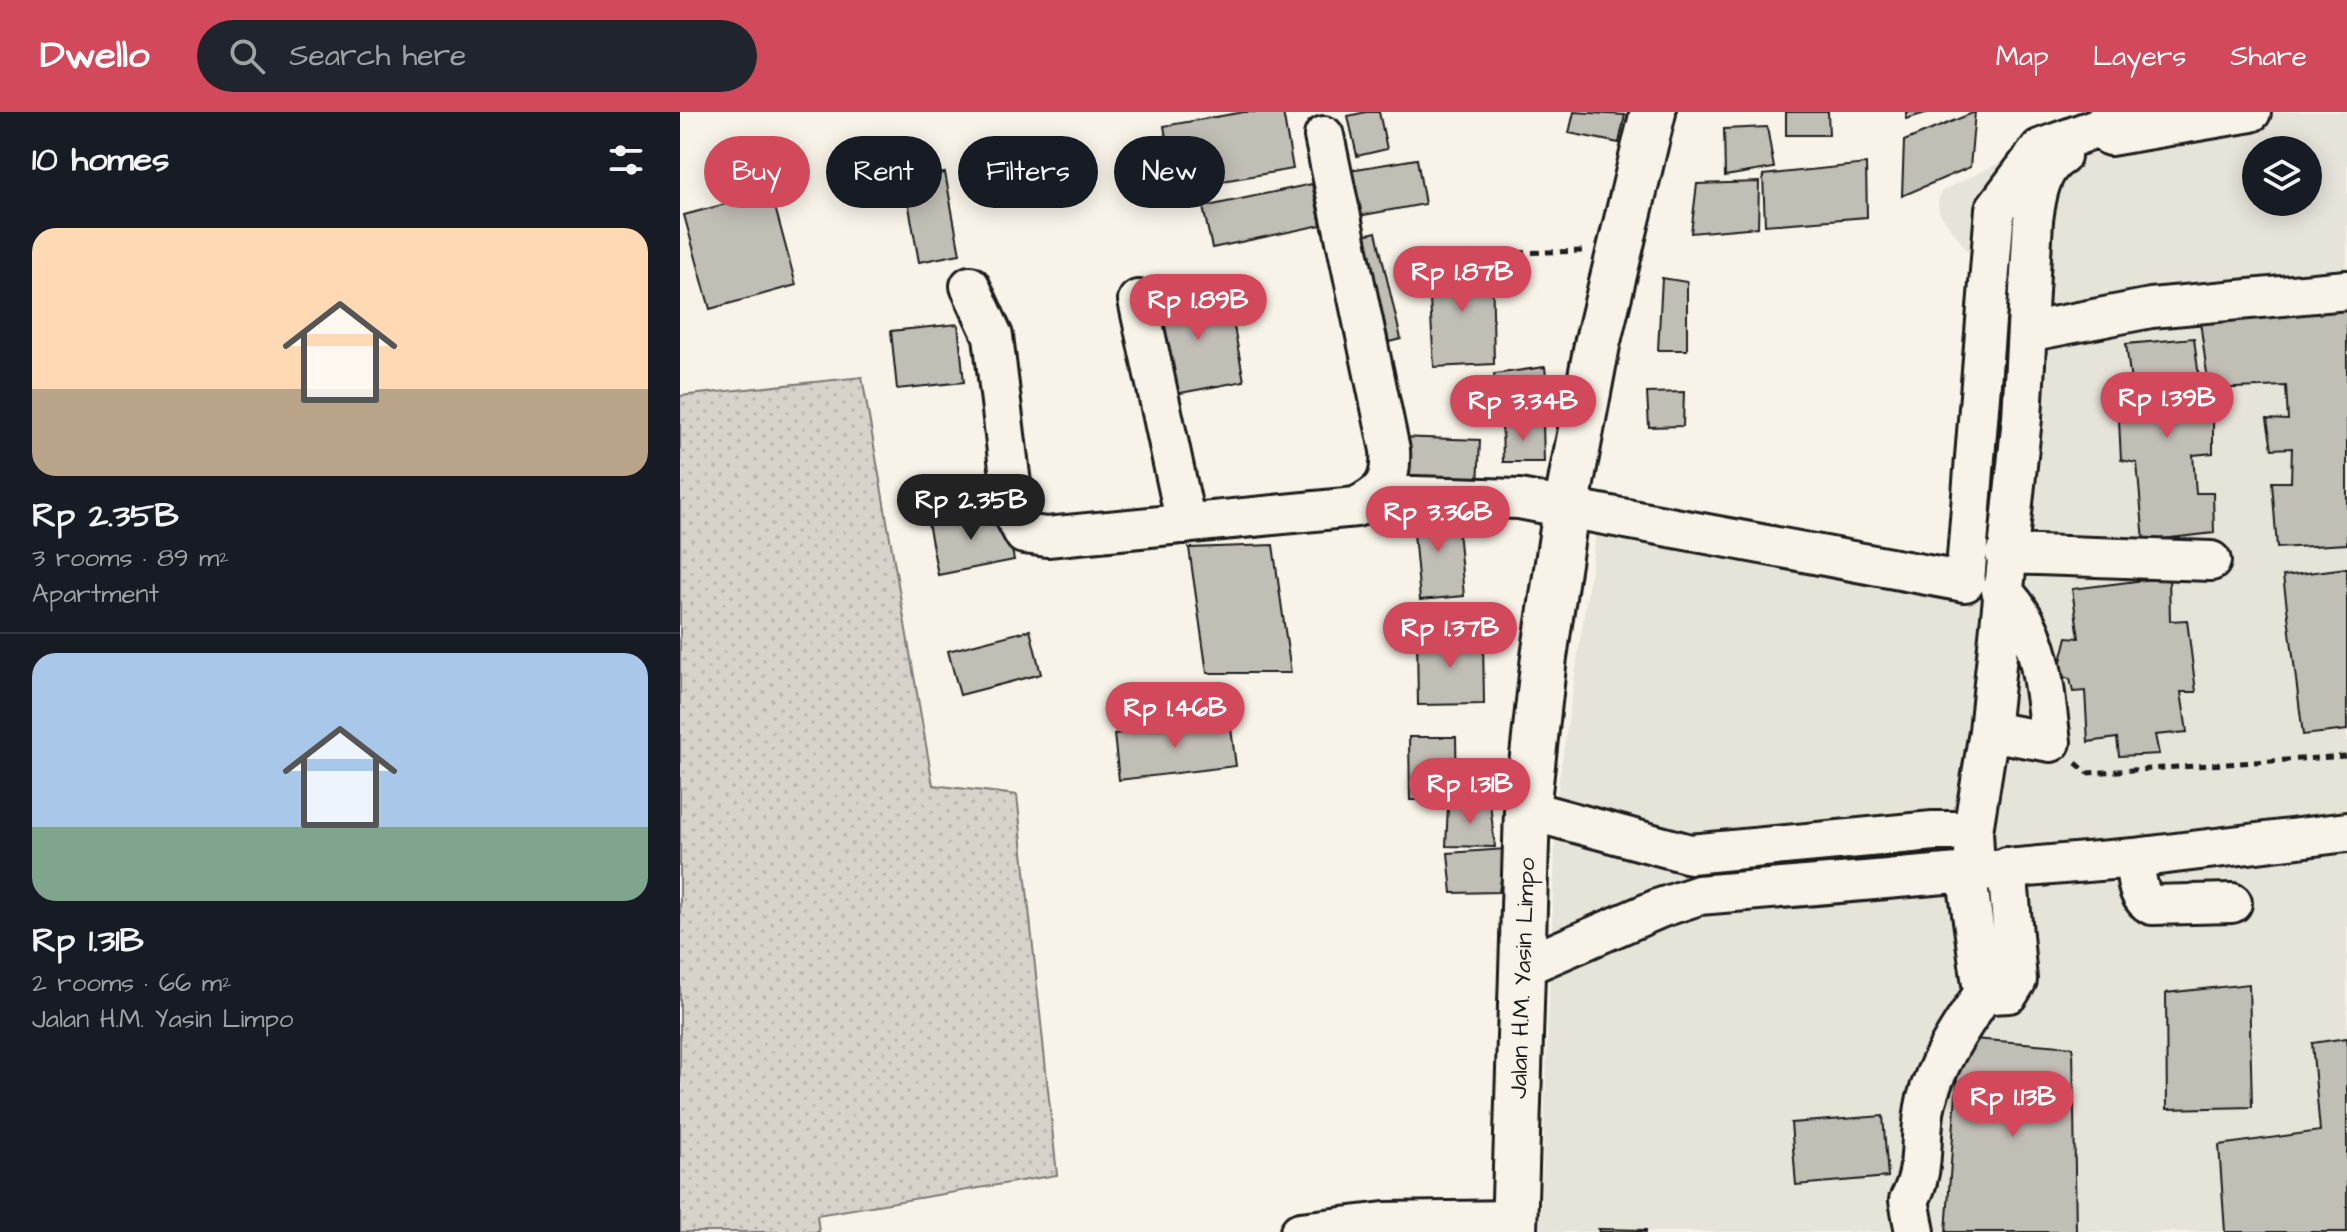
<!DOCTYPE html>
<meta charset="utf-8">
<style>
:root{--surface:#171b24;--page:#20242c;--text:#f1f3f6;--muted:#9ea1a6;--line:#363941;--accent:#d1495b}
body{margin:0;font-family:"Architects Daughter",sans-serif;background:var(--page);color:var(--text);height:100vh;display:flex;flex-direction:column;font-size:30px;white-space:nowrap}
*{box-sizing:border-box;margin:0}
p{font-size:26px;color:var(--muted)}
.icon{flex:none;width:44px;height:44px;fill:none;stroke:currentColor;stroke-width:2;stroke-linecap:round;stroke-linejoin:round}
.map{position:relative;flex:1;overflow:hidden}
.side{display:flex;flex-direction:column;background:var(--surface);width:680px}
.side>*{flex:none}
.top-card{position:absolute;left:24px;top:24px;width:760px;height:72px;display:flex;gap:16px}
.buttons{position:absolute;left:1562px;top:24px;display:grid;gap:16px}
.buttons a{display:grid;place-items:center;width:80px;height:80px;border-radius:50%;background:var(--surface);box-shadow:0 4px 20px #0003;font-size:40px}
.price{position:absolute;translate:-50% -68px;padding:0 18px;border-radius:28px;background:var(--accent);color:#fff;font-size:26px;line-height:52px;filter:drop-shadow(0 2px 4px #0008)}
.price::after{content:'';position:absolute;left:50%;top:48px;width:24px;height:18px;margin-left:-12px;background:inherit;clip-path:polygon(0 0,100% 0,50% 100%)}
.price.on{background:#222;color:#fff}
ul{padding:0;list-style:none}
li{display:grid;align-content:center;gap:16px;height:424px;padding:0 32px}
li+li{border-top:2px solid var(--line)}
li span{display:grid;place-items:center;height:248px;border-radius:24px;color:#555}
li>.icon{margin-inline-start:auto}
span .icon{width:144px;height:144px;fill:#fffc;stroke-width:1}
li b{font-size:34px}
h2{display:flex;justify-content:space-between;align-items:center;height:96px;padding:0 32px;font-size:34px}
.chip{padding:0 28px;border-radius:36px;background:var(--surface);box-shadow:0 4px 20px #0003;font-size:28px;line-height:72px}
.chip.on{background:var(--accent);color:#fff}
header{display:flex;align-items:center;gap:48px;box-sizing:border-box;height:112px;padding:0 40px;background:var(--accent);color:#fff}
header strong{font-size:38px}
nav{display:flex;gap:44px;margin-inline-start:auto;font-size:28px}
.search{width:560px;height:72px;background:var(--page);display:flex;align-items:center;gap:20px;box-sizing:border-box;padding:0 28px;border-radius:44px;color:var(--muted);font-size:30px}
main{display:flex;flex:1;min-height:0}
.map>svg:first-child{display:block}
.built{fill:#e6e3d9;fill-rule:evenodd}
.grass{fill:url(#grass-dots);stroke:#7a7874;stroke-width:2}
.building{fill:#c0beb5;stroke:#1c1c1c;stroke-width:2}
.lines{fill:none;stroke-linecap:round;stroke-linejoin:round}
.minor-casing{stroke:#1c1c1c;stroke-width:44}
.major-casing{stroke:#1c1c1c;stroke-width:50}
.path{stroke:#1c1c1c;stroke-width:5;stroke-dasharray:8 6;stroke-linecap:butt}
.minor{stroke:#f7f3e8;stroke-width:38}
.major{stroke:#f7f3e8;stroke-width:44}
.labels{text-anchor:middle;stroke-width:8;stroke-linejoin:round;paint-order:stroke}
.street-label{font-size:24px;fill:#1c1c1c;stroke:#f7f3e8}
</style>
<header>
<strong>Dwello</strong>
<div class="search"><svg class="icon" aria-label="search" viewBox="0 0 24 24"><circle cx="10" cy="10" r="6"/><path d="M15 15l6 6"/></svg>Search here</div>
<nav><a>Map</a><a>Layers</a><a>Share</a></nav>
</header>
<main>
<section class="side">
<h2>10 homes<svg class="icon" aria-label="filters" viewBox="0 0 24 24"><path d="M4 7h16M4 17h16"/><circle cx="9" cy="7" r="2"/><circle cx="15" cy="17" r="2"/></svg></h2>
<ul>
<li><span style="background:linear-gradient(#ffd9b3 65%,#b9a48a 0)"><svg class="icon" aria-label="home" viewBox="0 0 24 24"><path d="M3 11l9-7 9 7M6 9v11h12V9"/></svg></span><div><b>Rp 2.35B</b><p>3 rooms · 89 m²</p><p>Apartment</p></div></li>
<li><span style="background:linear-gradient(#a9c7e8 70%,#7fa58c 0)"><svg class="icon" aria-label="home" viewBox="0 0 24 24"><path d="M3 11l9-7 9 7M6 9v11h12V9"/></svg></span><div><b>Rp 1.31B</b><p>2 rooms · 66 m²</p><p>Jalan H.M. Yasin Limpo</p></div></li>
</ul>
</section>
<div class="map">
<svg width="1667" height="1120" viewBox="0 0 1667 1120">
<defs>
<pattern id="grass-dots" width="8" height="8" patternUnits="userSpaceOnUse" patternTransform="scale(2)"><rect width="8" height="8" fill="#d7d3cb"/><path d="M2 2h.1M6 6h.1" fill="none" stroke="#b8b5ae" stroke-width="1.8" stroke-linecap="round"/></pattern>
</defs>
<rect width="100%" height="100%" fill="#f7f3e8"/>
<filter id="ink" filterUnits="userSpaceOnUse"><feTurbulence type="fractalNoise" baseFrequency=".0125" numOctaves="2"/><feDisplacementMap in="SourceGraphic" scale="16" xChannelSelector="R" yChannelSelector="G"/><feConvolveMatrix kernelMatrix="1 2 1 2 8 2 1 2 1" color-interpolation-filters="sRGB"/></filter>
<g filter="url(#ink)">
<path class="built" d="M1443 0H1667V1120H860L877 681 922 384 1278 459 1298 153 1259 100 1258 88 1262 79 1372 25ZM1576 38H1628V90H1576Z"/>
<path class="grass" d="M182 265 253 673 337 683 377 1063 137 1103 139 1120H0V284Z"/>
<path class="building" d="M564 0H603L613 57 495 77 484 14Z
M686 0H699L707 37 677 44 668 4Z
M894 0 945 3 939 31 889 21Z
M1106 0H1148L1149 23H1106Z
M1226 0H1249L1226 7Z
M1295 0 1290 55 1222 84 1224 29Z
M1087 15 1094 56 1045 64 1044 17Z
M737 47 745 92 672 105 664 59Z
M1186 52 1187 105 1085 113 1083 63Z
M265 61 280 142 239 150 224 67Z
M1079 70 1078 115 1011 121 1017 72Z
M632 72 641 113 532 136 523 95Z
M91 80 116 173 30 197 4 103Z
M696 120 721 227 709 230 684 123Z
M812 150 814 252 754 255 748 154Z
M982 166 1007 170V238H978Z
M547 177 564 269 490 283 472 191Z
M1667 197V432L1597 436 1592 370H1611L1612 336 1592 337 1587 307 1608 308 1606 274 1529 277 1520 209Z
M278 212 284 270 217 277 211 219Z
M1514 226 1520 274 1506 277 1509 306 1533 307V341L1513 343 1516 381H1533L1534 421 1464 429 1457 351 1441 348 1439 308 1456 309 1446 232Z
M865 255 868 283 817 289 814 262Z
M1004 280 1003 314 969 315 967 281Z
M822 312H863L864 350H823Z
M718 325 800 328 798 375 724 374Z
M776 395 784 484 740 488 732 399Z
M324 396 334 448 258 463 248 411Z
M593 433 611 561H527L509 436Z
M1667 456V618L1623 623 1603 464Z
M1489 465 1490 509 1507 508 1516 580H1501L1507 620 1475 623 1479 642 1439 644 1437 626 1408 630 1405 579 1393 580 1390 567 1383 565 1380 553 1387 525 1399 526 1392 477Z
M350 518 361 562 280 583 268 539Z
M737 524H803L804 592 738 593Z
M550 609 556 654 439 668 434 622Z
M729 625H776L777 688H730Z
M810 691 815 735 766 734 768 694Z
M826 737 819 780 772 781 768 741Z
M1569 872 1572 995 1487 997 1486 881Z
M1280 926 1393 935 1396 1120H1266Z
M1667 926V1120H1545L1539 1033 1640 1019 1632 931Z
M1203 1004 1208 1065 1116 1073 1111 1011Z
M918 1117 966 1118V1120H919Z"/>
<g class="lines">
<g class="minor-casing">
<path id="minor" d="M1430 24 1571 0
M290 174 313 224 335 405 344 422 367 425 676 395C704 381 712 370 710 338L644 24
M458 188 506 412
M1347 220 1471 196 1667 178
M699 383 839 387 1285 470 1315 97 1360 37 1460 0
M1325 442 1531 449
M1309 619 1371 630C1363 574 1364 519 1321 478
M847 698 1010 742 1253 719H1293
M1454 746C1457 762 1455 785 1472 793L1552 791
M1295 758 1293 719 1309 619 1342 306 1353 108C1356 86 1360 56 1381 44
M1286 759 1302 872 1310 882 1329 881 1337 868 1327 755
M845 854 980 796 1019 783 1454 746 1667 720
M620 1120 704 1110 834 1108
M1235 1120 1229 1088C1247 1058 1238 1024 1246 990 1257 949 1282 914 1305 879"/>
</g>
<g class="major-casing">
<path id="major" d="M834 1120 847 698 864 545 886 397 917 233 973 0"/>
</g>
<path class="path" d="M726 144 902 139
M1396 651 1408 661 1667 644"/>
<use href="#minor" class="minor"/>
<use href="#major" class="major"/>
</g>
</g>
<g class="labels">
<g class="street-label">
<text transform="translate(842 866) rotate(-88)" y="8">Jalan H.M. Yasin Limpo</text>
</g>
</g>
</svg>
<div class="buttons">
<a><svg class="icon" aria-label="layers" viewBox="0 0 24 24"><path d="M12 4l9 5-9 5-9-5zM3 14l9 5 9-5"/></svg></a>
</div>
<b class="price" style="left:782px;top:202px">Rp 1.87B</b>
<b class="price" style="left:518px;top:230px">Rp 1.89B</b>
<b class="price" style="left:1487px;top:328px">Rp 1.39B</b>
<b class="price" style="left:843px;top:331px">Rp 3.34B</b>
<b class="price on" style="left:291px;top:430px">Rp 2.35B</b>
<b class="price" style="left:758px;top:442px">Rp 3.36B</b>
<b class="price" style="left:770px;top:558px">Rp 1.37B</b>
<b class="price" style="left:495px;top:638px">Rp 1.46B</b>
<b class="price" style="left:790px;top:714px">Rp 1.31B</b>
<b class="price" style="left:1333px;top:1027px">Rp 1.13B</b>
<div class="top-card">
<a class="chip on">Buy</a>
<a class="chip">Rent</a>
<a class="chip">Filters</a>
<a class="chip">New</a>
</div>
</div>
</main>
